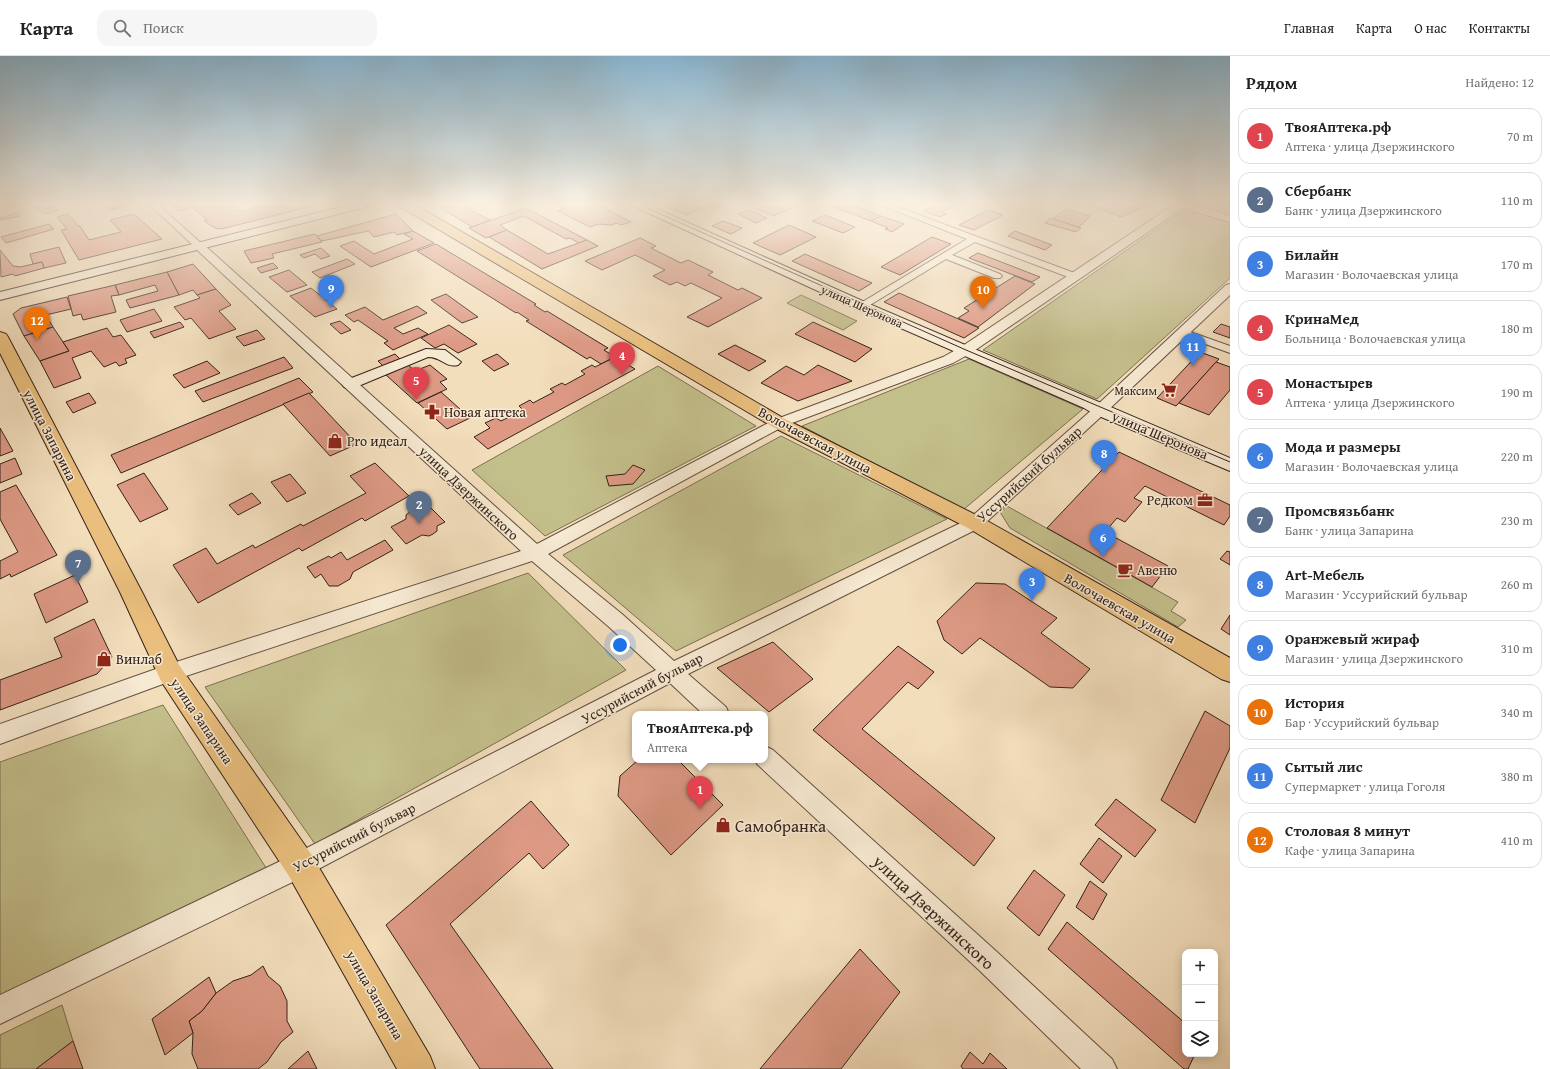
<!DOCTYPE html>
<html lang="ru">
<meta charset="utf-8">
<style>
:root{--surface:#fff;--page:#f6f6f6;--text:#222;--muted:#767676;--line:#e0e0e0;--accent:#8f2418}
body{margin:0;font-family:"Gentium Book Plus",serif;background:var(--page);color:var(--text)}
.controls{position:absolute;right:12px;bottom:12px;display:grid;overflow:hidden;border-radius:8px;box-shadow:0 2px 10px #0003}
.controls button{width:36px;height:36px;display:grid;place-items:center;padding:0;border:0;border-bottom:1px solid var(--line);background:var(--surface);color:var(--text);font:20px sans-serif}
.you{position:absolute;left:620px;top:589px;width:14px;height:14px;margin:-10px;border:3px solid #fff;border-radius:50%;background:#1a73e8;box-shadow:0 0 0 6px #1a73e833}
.badge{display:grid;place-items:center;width:26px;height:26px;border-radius:50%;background:var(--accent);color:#fff;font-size:13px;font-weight:700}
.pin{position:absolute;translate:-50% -33px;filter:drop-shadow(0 1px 2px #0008)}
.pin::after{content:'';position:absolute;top:21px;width:14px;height:12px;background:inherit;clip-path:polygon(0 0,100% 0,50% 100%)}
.popup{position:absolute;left:632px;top:655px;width:136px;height:52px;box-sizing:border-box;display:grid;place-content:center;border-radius:8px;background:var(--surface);filter:drop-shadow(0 1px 3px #0005);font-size:13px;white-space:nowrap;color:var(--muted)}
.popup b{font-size:15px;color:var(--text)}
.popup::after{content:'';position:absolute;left:50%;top:100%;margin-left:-8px;border:8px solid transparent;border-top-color:var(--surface)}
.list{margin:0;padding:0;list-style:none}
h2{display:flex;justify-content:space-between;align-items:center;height:52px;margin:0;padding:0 16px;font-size:17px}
h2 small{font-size:13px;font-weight:400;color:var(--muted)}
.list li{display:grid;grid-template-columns:26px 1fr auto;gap:12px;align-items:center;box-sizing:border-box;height:56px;margin:0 8px 8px;padding:0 8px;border:1px solid var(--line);border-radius:12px}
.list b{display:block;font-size:15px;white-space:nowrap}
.list p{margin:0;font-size:13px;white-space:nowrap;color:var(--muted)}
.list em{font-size:13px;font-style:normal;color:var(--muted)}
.icon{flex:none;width:22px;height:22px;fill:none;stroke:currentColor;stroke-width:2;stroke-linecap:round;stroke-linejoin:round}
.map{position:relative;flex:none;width:1230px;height:1013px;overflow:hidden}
header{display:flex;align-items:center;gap:24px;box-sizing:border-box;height:56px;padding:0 20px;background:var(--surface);border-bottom:1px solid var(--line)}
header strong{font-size:19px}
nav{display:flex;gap:22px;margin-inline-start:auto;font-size:14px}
.search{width:280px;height:36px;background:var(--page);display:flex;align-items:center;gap:10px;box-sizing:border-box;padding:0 14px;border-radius:12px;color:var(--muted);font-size:15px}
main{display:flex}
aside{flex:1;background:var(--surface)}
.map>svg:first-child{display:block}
.green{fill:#c3bf8b;stroke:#7c7053}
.building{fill:#dd9984;stroke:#34221b}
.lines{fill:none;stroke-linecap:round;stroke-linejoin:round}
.minor-casing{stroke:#645143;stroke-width:2}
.tertiary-casing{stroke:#645143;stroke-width:2}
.secondary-casing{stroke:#34221b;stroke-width:2}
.primary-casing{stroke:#34221b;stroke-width:2}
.minor{fill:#f7ead3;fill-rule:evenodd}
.tertiary{fill:#f7ead3;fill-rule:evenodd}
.secondary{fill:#f7ead3;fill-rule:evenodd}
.primary{fill:#eabf7e;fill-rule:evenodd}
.tram{stroke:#34221b;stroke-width:1}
.labels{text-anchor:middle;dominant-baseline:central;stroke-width:3;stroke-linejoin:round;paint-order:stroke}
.far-street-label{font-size:12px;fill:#34221b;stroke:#f7ead3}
.far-poi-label{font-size:12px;fill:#34221b;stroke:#f7ead3;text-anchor:end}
.poi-label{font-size:14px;fill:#34221b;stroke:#f7ead3;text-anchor:start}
.street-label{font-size:14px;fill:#34221b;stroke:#f7ead3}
.near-poi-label{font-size:17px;fill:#34221b;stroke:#f7ead3;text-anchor:start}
.near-street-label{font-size:17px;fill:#34221b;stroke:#f7ead3}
</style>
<header>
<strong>Карта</strong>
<div class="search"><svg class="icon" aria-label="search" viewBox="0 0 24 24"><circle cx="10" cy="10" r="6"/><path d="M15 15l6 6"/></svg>Поиск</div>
<nav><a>Главная</a><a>Карта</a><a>О нас</a><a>Контакты</a></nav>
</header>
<main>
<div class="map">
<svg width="1230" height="1013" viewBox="0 0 1230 1013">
<rect width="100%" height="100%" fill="#f3debc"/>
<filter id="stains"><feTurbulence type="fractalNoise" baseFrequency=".005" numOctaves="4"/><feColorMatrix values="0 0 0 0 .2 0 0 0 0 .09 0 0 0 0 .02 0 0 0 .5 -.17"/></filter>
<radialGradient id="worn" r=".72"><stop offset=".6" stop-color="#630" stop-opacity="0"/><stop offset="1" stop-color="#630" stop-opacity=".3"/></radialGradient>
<g class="green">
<polygon points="1191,147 1230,147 1230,160"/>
<polygon points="1187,152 1230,166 1230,222 1097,343 983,294"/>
<polygon points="801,239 857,265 843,274 787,247"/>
<polygon points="969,303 1083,353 963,454 802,370"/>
<polygon points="658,310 756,370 545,480 472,414"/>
<polygon points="781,380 947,463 676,595 563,499"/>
<polygon points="1007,450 1178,546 1171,555 1186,564 1178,571 1010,472 1000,456"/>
<polygon points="528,517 626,614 315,788 205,631"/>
<polygon points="163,649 268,815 0,940 0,706"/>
<polygon points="62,949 73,985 36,1013 0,1013 0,979"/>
</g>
<g class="building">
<polygon points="30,147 49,147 58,154 44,158"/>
<polygon points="108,147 130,147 131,148 110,154 106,151 112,149"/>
<polygon points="170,147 228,147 239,155 249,155 253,150 272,149 274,147 305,147 308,151 222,173 215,172 204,165 207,164 192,151 179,155"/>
<polygon points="443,147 480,147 465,151 490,164 472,171 441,152"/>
<polygon points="572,147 594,147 631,166 621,169 617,167 611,169 599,168 590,171 558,155 568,151"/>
<polygon points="659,147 690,147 702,152 687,159"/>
<polygon points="701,147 725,147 714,152"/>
<polygon points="772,147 793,147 799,149 773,160 757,153"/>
<polygon points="847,147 868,155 881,160 871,165 834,151 838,149 841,150"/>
<polygon points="940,147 960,147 942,156 947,158 940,161 924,155"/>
<polygon points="1122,147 1148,147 1151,148 1121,161 1098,152 1109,148 1114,150"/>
<polygon points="526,152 587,184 579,187 570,182 566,183 524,160 500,169 507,174 486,182 469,172"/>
<polygon points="1065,153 1090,160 1079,171 1053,163"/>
<polygon points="749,154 767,162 756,167 738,158"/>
<polygon points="988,154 1003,159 974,174 959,169"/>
<polygon points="17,157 20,160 0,164 0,162"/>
<polygon points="68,158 78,170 80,170 89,184 121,176 110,164 134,158 162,183 79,204 61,174 67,173 57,161"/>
<polygon points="396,158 413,175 397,179 394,176 374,181 368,175 322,185 317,180"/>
<polygon points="825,159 855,171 843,177 812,165"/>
<polygon points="881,160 904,168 892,176 885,173 888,172 871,165"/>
<polygon points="1050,162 1081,172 1076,176 1045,167"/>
<polygon points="723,165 742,172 731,178 712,170"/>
<polygon points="49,168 54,173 6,187 1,181"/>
<polygon points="789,169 816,181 780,199 753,187"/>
<polygon points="507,174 548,198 587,184 598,190 542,213 489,181"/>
<polygon points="413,175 434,187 371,211 340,190 354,185 374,198 413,183 404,178"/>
<polygon points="1015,175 1052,189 1045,194 1008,180"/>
<polygon points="315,178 322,186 272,198 274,202 251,207 244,195"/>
<polygon points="932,181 951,188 900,219 881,211"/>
<polygon points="640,182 656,190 651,192 681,207 688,204 713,216 708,219 738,234 742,232 762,242 708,271 687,261 722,242 691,227 685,230 677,226 670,229 653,220 665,214 635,199 602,214 585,205"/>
<polygon points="436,188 536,248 534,249 545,256 547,255 608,292 604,294 615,301 601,308 590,301 587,303 526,265 529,264 517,256 516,257 417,195"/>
<polygon points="59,191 66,207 44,212 42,206 33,208 30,198"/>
<polygon points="321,192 330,200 321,203 315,198 304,202 300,199"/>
<polygon points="0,194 13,210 20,211 42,206 44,212 15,220 13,218 1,221"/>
<polygon points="978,197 1040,221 1032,226 969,202"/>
<polygon points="805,198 872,227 859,235 792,205"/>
<polygon points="347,203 355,208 320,222 312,216"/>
<polygon points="273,207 278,212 261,217 257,212"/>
<polygon points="193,208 216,233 197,239 193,234 179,239 167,216"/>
<polygon points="289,214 307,229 287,236 269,221"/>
<polygon points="167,216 179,239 130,252 126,244 158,235 155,229 119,239 115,229"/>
<polygon points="1015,220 1035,228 978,271 958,262 969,255 964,252"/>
<polygon points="115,229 119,239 111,240 116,256 83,264 81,258 73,260 68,240"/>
<polygon points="311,232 337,253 315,261 290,240"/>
<polygon points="216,233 231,249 219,255 236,273 209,283 191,262 185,264 174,251 200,242 197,239"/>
<polygon points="899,237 979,272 964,282 884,246"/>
<polygon points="446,238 478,261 462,267 431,244"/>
<polygon points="67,241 71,253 46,259 53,271 24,280 13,258 21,252"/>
<polygon points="417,250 427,257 394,272 403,278 418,272 428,278 393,294 384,287 388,285 358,264 354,266 345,259 365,251 383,264"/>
<polygon points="154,253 162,265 127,276 120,264"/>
<polygon points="340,265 351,274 341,278 330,268"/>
<polygon points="180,266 184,271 154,282 150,276"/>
<polygon points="813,266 872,293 855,306 795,278"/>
<polygon points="1221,268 1230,271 1230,282 1213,276"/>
<polygon points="449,269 477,288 458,297 444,288 435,292 421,282"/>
<polygon points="53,271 69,295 40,305 24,280"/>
<polygon points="107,272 113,281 121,279 136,299 125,303 127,307 119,310 116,306 104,311 91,295 72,302 81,322 54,332 40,305 69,295 63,286"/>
<polygon points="257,274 265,283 244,290 236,281"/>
<polygon points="735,289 766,305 749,315 718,298"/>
<polygon points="1200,296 1219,303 1176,350 1157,342"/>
<polygon points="395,298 401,304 384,311 378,305"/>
<polygon points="497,298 509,308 494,315 482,305"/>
<polygon points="284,301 293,312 203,346 195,335"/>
<polygon points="615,301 635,313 488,393 474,381 490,372 485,367 496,362 501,365 523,354 519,350 530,344 533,347 554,336 550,333 562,327 565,329 585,318 581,315 592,309 595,311"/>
<polygon points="207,305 220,317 184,332 173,319"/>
<polygon points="1216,306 1230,311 1230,334 1209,359 1179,347"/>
<polygon points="408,309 415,315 430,309 447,323 440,326 447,333 417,347 386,319"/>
<polygon points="818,309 852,325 798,345 761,327 786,310 804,319"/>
<polygon points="299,322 313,336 121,417 111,399"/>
<polygon points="441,336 470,362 447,373 418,347"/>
<polygon points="89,337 96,347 73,357 66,346"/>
<polygon points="309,337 357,388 330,400 283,348"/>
<polygon points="0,372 13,395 0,400"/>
<polygon points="1119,396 1230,449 1230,460 1224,469 1145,430 1134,442 1142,446 1125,466 1117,462 1105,476 1168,510 1152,531 1047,472"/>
<polygon points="15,402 22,418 0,427 0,408"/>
<polygon points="375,407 409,440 365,465 362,462 302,495 299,492 198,547 173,509 206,492 217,508 253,489 255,492 301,468 303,470 366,437 350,420"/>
<polygon points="633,409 645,414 633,428 609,430 606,420 625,418"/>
<polygon points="144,417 168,453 140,466 117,429"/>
<polygon points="290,418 306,437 287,446 271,426"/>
<polygon points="16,429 57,499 11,521 10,518 0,523 0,505 18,496 0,463 0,436"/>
<polygon points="252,437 261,447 238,459 229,449"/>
<polygon points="429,450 445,466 437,470 437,475 433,478 429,480 422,479 406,488 391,471 406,463 406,459 412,454 422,454"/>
<polygon points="385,484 393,494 353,516 350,523 338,530 329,530 321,518 315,522 307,511 329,500 331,502 341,496 347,504"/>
<polygon points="1227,495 1230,496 1230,509 1220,503"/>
<polygon points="75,519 88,546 46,567 34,538"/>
<polygon points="976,527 1005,528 1057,562 1041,577 1090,613 1073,632 1050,631 980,582 962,598 944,584 937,565"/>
<polygon points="1230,559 1230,579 1221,573"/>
<polygon points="94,563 112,601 97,618 0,654 0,624 62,601 54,582"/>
<polygon points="773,586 813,623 769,656 717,612"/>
<polygon points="898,590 934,616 918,633 908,626 862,673 995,782 974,810 813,674"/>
<polygon points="1205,655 1230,670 1230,692 1195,767 1161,744"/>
<polygon points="638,704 678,704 723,749 671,799 618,740 620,720"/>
<polygon points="1116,743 1156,774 1135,801 1095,769"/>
<polygon points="531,745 569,789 543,813 529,797 450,868 553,1013 480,1013 386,869"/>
<polygon points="1099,782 1122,800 1103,827 1080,808"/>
<polygon points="1034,814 1065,839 1039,880 1007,852"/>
<polygon points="1090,825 1107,838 1093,864 1076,851"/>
<polygon points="1067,866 1185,967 1185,998 1195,998 1188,1013 1184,1013 1048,893"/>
<polygon points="860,893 900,936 841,1013 760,1013"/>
<polygon points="263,910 268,920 280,930 287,945 287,965 293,976 281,986 267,1006 258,1013 198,1013 192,998 193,977 189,965 202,955 216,937 233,925 251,919"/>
<polygon points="209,921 216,937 202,955 189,965 193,977 165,999 152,963"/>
<polygon points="73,985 83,1013 36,1013"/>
<polygon points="308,995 317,1013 288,1013"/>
<polygon points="970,996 983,1008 990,997 1007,1013 963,1013 961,1010"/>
</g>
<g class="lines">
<g class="minor-casing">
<g id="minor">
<polygon points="148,147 156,147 202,188 203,190 202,192 196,192"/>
<polygon points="876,147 887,147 1077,218 1079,220 1074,223 1071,222 975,186 952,199 1000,218 1002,220 1000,222 994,222 946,203 865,252 859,252 857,250 859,248 967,183"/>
<polygon points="1182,273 1230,290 1230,297 1178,278 1177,276"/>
</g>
</g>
<g class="tertiary-casing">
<g id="tertiary">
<polygon points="1174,147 1189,147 1230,160 1230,166 1183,152 971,297 953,307 784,370 548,498 622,558 674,605 969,463 1095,351 1226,229 1230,228 1230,239 1105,357 981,471 688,618 726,651 729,658 703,658 670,627 309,818 0,968 0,939 291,800 656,614 608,570 532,505 171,625 0,688 0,668 170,608 521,495 195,192 193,190 195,188 203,188 537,488 774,364 943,301 961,291 1175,148"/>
<polygon points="765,690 773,694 997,896 1112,1003 1117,1013 1081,1013 979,914 757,708 755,704 765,704"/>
</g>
</g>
<g class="secondary-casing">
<g id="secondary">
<polygon points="357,147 376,147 374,149 0,244 0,236"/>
<polygon points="629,147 644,147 867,247 1230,402 1230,415 1094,358 1084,352 857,253 631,149"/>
<path d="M 426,293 L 445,294 L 461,306 L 458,309 C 445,312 442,301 428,301 L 356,331 L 350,333 L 344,331 L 342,328 L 344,325 Z"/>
</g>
</g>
<g class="primary-casing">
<g id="primary">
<polygon points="397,147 412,147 785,363 982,462 1230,602 1230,626 1221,623 968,472 773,371 399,150"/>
<polygon points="0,276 6,278 8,281 142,536 179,609 311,798 430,1000 435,1013 397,1013 289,820 161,625 120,536 0,297"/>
</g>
</g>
<use href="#minor" class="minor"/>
<use href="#tertiary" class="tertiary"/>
<use href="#secondary" class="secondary"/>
<use href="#primary" class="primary"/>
<polyline class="tram" points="636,147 966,294 1230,406"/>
</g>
<linearGradient id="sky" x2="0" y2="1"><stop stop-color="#89b7d3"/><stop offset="0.51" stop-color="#faf0e1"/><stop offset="1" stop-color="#faf0e1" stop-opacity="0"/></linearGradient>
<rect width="1230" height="289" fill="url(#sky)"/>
<defs>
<g id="supermarket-bare" transform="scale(1.2)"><path d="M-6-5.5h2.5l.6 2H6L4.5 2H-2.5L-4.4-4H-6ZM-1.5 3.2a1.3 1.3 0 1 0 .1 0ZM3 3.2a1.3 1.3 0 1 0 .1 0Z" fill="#8f2418" stroke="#f7ead3" stroke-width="2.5" paint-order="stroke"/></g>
<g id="pharmacy-bare" transform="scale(1.2)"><path d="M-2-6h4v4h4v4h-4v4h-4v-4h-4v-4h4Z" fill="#8f2418" stroke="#f7ead3" stroke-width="2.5" paint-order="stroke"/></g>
<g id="shop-bare" transform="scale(1.2)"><path d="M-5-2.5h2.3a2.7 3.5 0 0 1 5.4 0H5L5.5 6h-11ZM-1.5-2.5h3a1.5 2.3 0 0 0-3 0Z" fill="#8f2418" stroke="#f7ead3" stroke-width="2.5" paint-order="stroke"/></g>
<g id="office-bare" transform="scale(1.2)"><path d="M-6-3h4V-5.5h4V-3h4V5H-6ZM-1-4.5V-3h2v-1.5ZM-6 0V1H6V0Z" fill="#8f2418" stroke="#f7ead3" stroke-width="2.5" paint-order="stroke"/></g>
<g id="cafe-bare" transform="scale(1.2)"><path d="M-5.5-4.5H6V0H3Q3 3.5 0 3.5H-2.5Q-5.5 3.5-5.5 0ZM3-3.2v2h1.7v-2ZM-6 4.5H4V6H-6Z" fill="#8f2418" stroke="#f7ead3" stroke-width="2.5" paint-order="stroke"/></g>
</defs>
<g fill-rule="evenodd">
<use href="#supermarket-bare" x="1169" y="334"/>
<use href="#pharmacy-bare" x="432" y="356"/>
<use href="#shop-bare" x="335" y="385"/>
<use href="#office-bare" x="1205" y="444"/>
<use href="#cafe-bare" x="1125" y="514"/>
<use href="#shop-bare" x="104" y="603"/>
<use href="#shop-bare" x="723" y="769"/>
</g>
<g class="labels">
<g class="far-street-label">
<text transform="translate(862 250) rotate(24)">улица Шеронова</text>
</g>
<g class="far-poi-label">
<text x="1157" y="334">Максим</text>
</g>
<g class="poi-label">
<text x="444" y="356">Новая аптека</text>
<text x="347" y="385">Pro идеал</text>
<text x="1193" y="444" text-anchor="end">Редком</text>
<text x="1137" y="514">Авеню</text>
<text x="116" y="603">Винлаб</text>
</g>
<g class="street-label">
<text transform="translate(50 379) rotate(63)">улица Запарина</text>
<text transform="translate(1160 379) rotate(23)">улица Шеронова</text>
<text transform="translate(815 384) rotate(28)">Волочаевская улица</text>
<text transform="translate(1029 418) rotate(-42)">Уссурийский бульвар</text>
<text transform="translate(469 437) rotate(43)">улица Дзержинского</text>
<text transform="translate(1120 552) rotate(30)">Волочаевская улица</text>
<text transform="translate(642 632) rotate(-28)">Уссурийский бульвар</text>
<text transform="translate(202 665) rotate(56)">улица Запарина</text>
<text transform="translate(354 781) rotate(-27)">Уссурийский бульвар</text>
<text transform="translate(375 939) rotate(60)">улица Запарина</text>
</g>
<g class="near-poi-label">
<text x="735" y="769">Самобранка</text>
</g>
<g class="near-street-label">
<text transform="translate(934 856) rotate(43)">улица Дзержинского</text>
</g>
</g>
<rect width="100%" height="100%" filter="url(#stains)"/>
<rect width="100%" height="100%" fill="url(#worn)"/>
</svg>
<div class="controls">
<button>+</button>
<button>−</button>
<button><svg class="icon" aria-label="layers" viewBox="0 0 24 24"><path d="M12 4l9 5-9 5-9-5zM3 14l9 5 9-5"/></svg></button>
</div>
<div class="you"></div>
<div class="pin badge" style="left:700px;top:753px;background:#e0444e">1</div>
<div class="popup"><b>ТвояАптека.рф</b>Аптека</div>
<div class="pin badge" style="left:419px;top:468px;background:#5c6f8a">2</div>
<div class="pin badge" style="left:1032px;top:545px;background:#3f7fe0">3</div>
<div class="pin badge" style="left:622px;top:319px;background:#e0444e">4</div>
<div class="pin badge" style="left:416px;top:344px;background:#e0444e">5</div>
<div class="pin badge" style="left:1103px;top:501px;background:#3f7fe0">6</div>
<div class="pin badge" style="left:78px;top:527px;background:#5c6f8a">7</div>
<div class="pin badge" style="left:1104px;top:417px;background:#3f7fe0">8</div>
<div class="pin badge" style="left:331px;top:252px;background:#3f7fe0">9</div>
<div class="pin badge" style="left:983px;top:253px;background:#e8710a">10</div>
<div class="pin badge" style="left:1193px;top:310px;background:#3f7fe0">11</div>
<div class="pin badge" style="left:37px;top:284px;background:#e8710a">12</div>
</div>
<aside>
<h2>Рядом<small>Найдено: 12</small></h2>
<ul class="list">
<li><span class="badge" style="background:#e0444e">1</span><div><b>ТвояАптека.рф</b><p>Аптека · улица Дзержинского</p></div><em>70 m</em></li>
<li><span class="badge" style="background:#5c6f8a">2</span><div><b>Сбербанк</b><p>Банк · улица Дзержинского</p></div><em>110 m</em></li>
<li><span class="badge" style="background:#3f7fe0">3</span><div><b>Билайн</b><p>Магазин · Волочаевская улица</p></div><em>170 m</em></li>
<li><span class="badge" style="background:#e0444e">4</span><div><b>КринаМед</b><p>Больница · Волочаевская улица</p></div><em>180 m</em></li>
<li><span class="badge" style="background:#e0444e">5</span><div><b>Монастырев</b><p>Аптека · улица Дзержинского</p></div><em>190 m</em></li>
<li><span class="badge" style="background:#3f7fe0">6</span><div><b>Мода и размеры</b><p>Магазин · Волочаевская улица</p></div><em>220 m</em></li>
<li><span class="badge" style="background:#5c6f8a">7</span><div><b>Промсвязьбанк</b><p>Банк · улица Запарина</p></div><em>230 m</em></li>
<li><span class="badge" style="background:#3f7fe0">8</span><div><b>Art-Мебель</b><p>Магазин · Уссурийский бульвар</p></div><em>260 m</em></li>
<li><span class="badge" style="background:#3f7fe0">9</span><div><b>Оранжевый жираф</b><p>Магазин · улица Дзержинского</p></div><em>310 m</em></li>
<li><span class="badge" style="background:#e8710a">10</span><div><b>История</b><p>Бар · Уссурийский бульвар</p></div><em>340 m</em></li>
<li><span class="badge" style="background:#3f7fe0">11</span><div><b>Сытый лис</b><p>Супермаркет · улица Гоголя</p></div><em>380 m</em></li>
<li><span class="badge" style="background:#e8710a">12</span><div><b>Столовая 8 минут</b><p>Кафе · улица Запарина</p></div><em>410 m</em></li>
</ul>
</aside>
</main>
